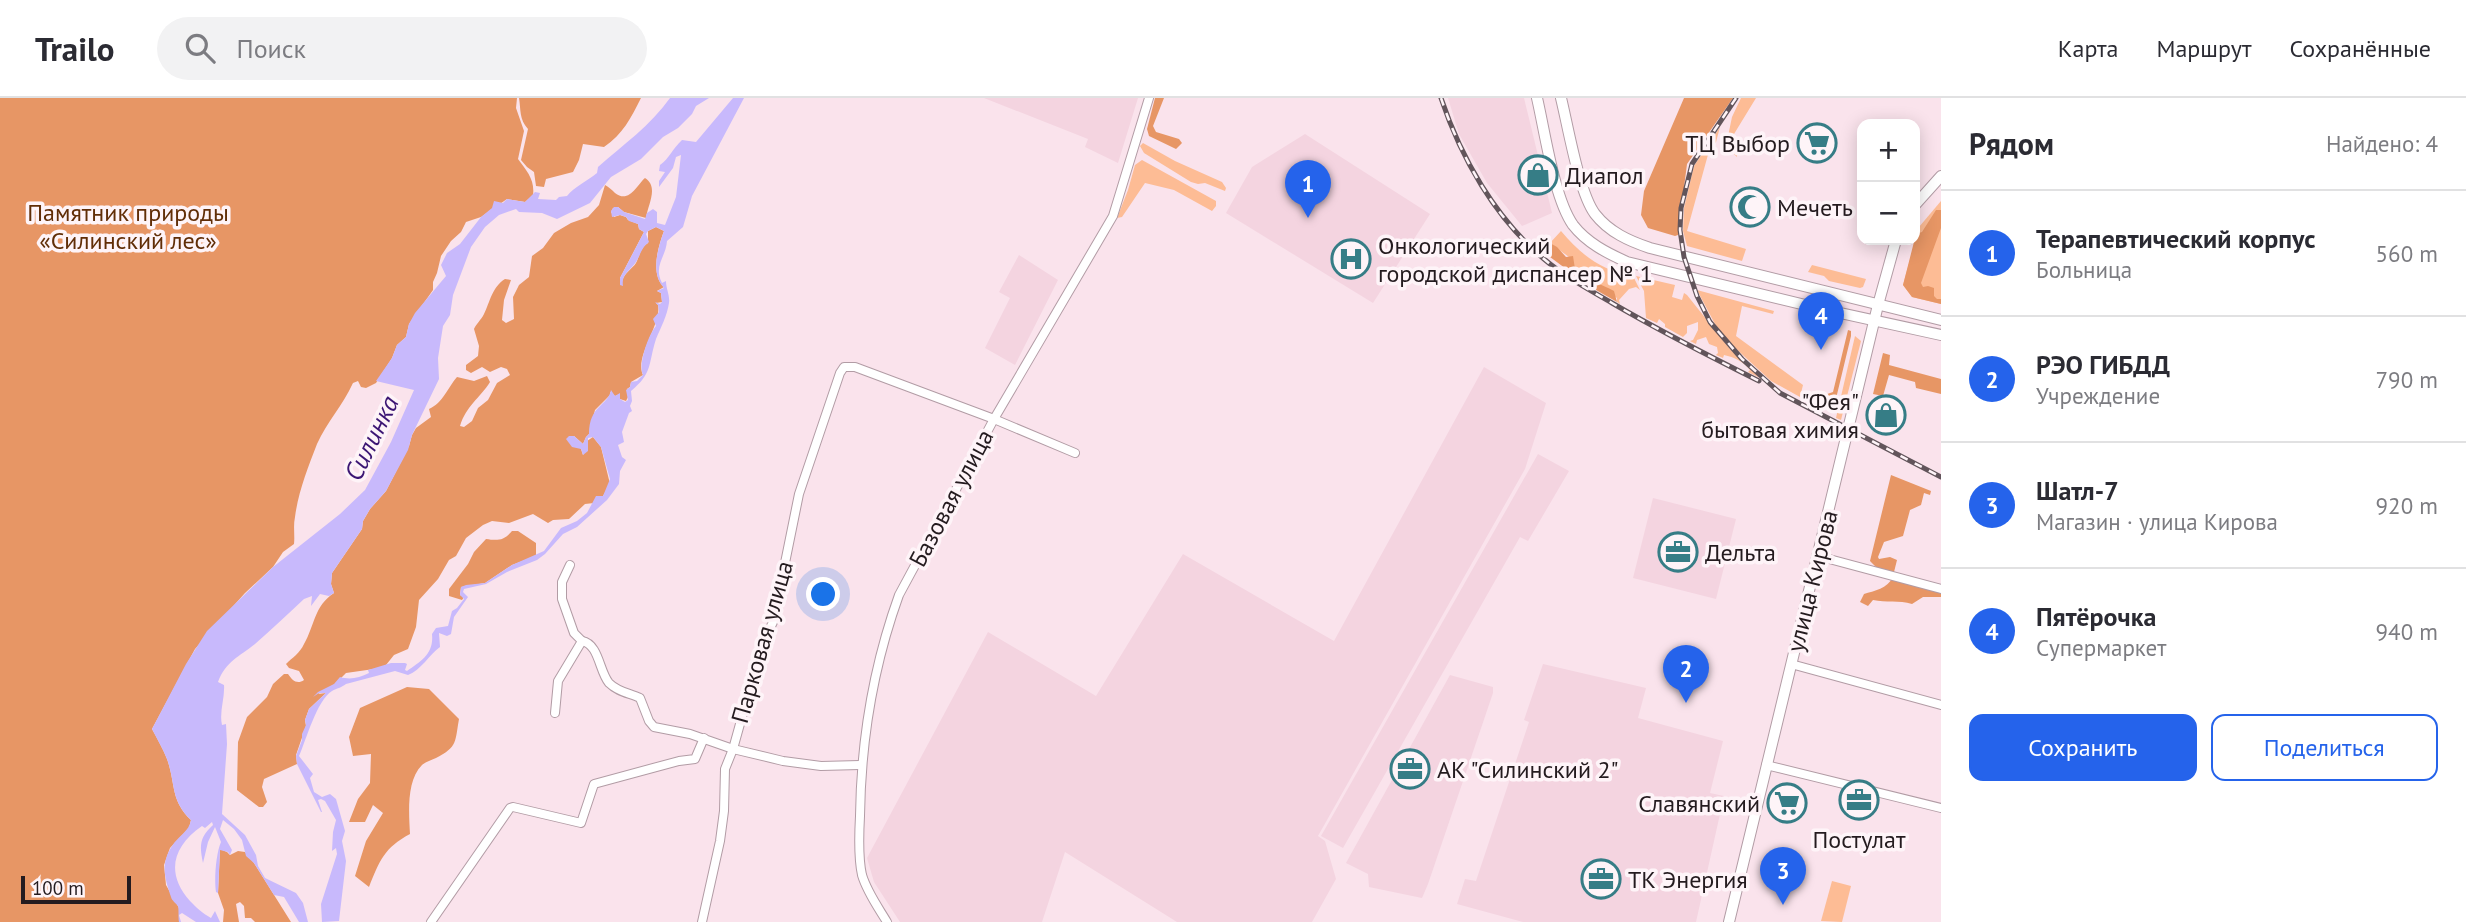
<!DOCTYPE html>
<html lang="ru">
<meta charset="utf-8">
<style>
:root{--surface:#fff;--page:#f2f2f3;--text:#2b2b33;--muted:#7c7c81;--line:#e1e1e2;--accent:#2563eb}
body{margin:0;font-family:"PT Sans",sans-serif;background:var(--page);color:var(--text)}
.controls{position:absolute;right:21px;top:21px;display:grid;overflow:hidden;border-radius:14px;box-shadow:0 4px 18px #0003}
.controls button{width:63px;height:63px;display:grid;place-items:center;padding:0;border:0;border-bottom:2px solid var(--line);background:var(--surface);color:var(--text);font:35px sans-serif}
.scale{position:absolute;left:21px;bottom:18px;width:110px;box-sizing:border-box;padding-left:7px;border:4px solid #241b1f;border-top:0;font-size:19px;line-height:24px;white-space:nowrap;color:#241b1f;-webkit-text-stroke:5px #fef4f8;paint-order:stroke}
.you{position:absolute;left:824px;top:497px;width:24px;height:24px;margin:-18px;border:5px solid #fff;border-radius:50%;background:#1a73e8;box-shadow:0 0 0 10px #1a73e833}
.badge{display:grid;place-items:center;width:46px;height:46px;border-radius:50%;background:var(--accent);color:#fff;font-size:23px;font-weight:700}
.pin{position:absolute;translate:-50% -58px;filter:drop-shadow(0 2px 4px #0008)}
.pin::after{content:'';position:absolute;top:37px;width:24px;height:21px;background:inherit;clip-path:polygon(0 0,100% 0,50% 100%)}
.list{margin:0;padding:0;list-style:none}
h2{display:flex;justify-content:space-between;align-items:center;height:91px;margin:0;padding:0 28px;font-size:30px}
h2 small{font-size:23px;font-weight:400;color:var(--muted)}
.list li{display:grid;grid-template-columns:46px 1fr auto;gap:21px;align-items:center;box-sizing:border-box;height:126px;padding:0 28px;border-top:2px solid var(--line)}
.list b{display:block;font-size:26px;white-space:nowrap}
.list p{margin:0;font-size:23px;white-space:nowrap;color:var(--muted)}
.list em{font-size:23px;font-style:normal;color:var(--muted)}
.actions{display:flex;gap:14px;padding:21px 28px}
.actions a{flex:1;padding:16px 0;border:2px solid var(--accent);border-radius:14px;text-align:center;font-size:24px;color:var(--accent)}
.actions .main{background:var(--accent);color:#fff}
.icon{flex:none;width:38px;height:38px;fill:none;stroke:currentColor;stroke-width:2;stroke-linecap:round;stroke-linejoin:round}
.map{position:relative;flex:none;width:1941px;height:824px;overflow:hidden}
header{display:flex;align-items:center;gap:42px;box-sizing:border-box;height:98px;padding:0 35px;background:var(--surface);border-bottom:2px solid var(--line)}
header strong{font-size:33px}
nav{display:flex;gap:38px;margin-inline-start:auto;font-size:24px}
.search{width:490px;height:63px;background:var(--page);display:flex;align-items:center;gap:18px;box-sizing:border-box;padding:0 24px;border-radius:38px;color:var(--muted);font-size:26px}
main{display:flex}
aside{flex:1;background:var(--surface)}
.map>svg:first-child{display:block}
.built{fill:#f4d4e0}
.green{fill:#fdbc95}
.forest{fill:#e79665}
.water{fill:#c8b9fc}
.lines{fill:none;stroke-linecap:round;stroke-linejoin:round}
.minor-casing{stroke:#b29ca5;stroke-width:10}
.major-casing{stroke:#b29ca5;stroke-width:12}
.minor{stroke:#fff;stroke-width:8}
.major{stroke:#fff;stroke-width:10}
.rail-casing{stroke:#62555b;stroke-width:5}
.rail{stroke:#fef4f8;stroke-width:2.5;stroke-dasharray:8;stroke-linecap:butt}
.labels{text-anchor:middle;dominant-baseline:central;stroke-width:7;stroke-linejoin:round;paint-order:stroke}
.poi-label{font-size:24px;fill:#241b1f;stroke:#fef4f8;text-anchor:start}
.park-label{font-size:24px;fill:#612e07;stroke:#fef4f8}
.street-label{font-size:24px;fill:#241b1f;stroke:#fef4f8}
.water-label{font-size:26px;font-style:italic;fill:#3c1674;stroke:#fef4f8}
</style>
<header>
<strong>Trailo</strong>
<div class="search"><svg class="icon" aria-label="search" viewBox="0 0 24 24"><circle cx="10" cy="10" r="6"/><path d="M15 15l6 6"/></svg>Поиск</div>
<nav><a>Карта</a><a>Маршрут</a><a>Сохранённые</a></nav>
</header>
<main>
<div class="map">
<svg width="1941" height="824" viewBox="0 0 1941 824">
<rect width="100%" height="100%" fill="#fae3ec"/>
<g class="built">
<polygon points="984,0 1138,0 1118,65 1085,49 1088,41"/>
<polygon points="1448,0 1524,0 1552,115 1522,128 1487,85 1459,36"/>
<polygon points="1305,36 1430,116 1373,205 1226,115 1252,69"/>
<polygon points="1019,157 1058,182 1015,267 985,250 1010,200 999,194"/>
<polygon points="1484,269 1546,305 1525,371 1318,738 1325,743 1336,781 1312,824 1177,824 1065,754 1042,824 900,824 874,784 867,760 988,534 1096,598 1183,456 1334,543"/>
<polygon points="1538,356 1569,373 1528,443 1520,439 1343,750 1321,738"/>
<polygon points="1653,400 1736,421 1716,501 1633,480"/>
<polygon points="1543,566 1646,590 1638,620 1723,643 1710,695 1724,698 1696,824 1523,824 1457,806 1465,781 1476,783 1529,624 1524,622"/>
<polygon points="1450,577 1493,589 1493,595 1428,786 1422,800 1369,789 1368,776 1346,765"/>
</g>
<g class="green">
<polygon points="1741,0 1756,0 1734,36 1737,59 1726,48 1732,19"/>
<polygon points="1720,29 1716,44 1709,53 1687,133 1746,151 1742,163 1687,148 1683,133 1684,110 1694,68"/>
<polygon points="1143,45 1175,63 1222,84 1226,90 1225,93 1205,85 1198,86 1191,84 1144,55 1140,48"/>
<polygon points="1142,62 1216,103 1216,108 1212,113 1174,92 1145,85 1122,119 1117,120 1128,92 1135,67"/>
<polygon points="1941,103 1941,206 1912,199 1903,187 1919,129"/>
<path d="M 1561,133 C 1581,157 1602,173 1633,178 L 1640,192 L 1636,189 L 1629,191 L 1619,202 L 1620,206 L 1617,204 L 1617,200 L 1575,172 L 1569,159 L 1550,145 Z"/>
<polygon points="1812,167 1866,181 1863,189 1860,190 1829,183 1824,178 1808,174"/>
<path d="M 1636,178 L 1675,187 L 1672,199 L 1682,202 L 1684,195 L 1687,197 L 1730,251 L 1764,282 L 1748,274 L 1750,272 C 1744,264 1734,259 1724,257 L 1723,260 L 1716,257 L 1718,255 L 1717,249 L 1709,246 L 1706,239 L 1697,242 L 1696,246 L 1690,243 L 1693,242 L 1698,232 L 1698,224 L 1687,228 L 1687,235 L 1683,239 L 1665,229 L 1665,226 L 1659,221 L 1657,225 L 1646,220 L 1644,193 Z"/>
<polygon points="1697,192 1774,213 1773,216 1742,208 1736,238 1803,287 1800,299 1771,283 1733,248 1716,228"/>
<polygon points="1855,238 1861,243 1841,322 1836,320"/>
<polygon points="1832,783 1851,788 1842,824 1821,823"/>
</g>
<g class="forest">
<path d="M 0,0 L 517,0 L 516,10 L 524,33 L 518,61 C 527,73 535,82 533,97 L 525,104 L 507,101 L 481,119 L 466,124 L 461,134 L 451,143 L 441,158 L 437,175 L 433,184 L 433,192 L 409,226 L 406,239 L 397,247 L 392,260 L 376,285 L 366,290 L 361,289 L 358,283 L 353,285 C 343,307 327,324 317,346 C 308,369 298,395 295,419 C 293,428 295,437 294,446 L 283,454 L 273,469 L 245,495 L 195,551 L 152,631 C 157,640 163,651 167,661 C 176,686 170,702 191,722 L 189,730 L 170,750 L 164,767 L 166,787 L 179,810 L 179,824 L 0,824 Z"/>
<path d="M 519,0 L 641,0 C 631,20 623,36 604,49 L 583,46 L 579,62 L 573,74 L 546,81 L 544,89 L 536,88 L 534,74 L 527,69 L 521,62 L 528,31 C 519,21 521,12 519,0 Z"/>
<polygon points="1155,0 1164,0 1153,28 1156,34 1179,41 1182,45 1176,51 1149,38 1147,31"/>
<polygon points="1684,0 1733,0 1687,66 1678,137 1675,138 1648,130 1641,117 1644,93"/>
<path d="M 645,80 C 659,89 648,106 646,120 L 624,114 L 618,109 L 613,110 L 611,114 L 614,119 L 620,117 L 626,119 L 628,122 L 638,126 L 639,131 L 644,134 L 620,180 L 622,183 C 625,174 632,171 636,165 C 640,157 640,150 648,145 L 648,133 L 656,129 L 664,133 C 658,149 650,176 664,189 L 657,193 L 661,195 L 662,204 L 656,205 L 658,207 C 662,226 634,259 643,277 L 631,284 L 630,289 L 627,291 L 628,299 L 626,303 L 620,301 L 620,296 L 615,298 L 610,294 L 610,297 L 595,312 L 589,336 L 586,339 L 583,346 L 574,338 L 569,338 L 581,351 L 583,357 L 588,348 L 587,343 L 593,339 L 601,349 L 610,386 L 603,398 L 594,405 L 585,406 L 569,421 L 553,422 L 548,425 L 533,416 L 509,425 L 492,423 L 483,427 L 466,440 L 456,458 L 449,462 L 438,481 L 419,502 L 416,529 L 408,551 L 394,557 L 386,567 L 381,570 L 346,575 L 335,586 L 318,596 L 326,595 L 309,611 L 305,622 L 306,628 L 296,657 L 297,666 L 264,681 L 262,689 L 267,704 L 263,709 L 259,709 L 237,692 L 238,644 L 247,619 L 267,599 L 273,586 L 284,576 L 288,576 C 292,582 297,587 304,582 L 299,573 L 289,570 L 286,566 C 292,560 300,555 304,546 C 315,527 314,508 334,495 L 331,486 L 332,475 L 362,431 L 363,423 L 370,411 L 386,393 L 409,348 L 412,337 L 416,330 L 431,319 L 429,311 C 443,305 448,289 457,279 L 474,283 L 487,278 L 490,284 C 480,300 466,308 460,328 L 464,329 L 472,323 L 478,310 L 488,302 L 497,285 L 510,277 L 507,271 L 501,269 L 490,274 L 482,269 L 471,275 L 466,272 L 466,267 L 478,258 L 479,248 L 474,231 C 476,226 481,222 484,216 C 490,204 492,189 505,181 L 511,182 L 504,202 L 502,222 L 506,225 L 514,221 L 513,199 L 519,187 L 529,179 L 532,158 L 543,150 L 554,135 L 571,125 L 588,119 L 599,107 L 605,87 C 609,89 612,92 615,95 C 629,106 637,87 645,80 Z"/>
<polygon points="1936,112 1941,112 1941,130 1921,185 1923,189 1928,188 1934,190 1934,198 1937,201 1941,201 1941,206 1912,199 1903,187 1916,136 1922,134"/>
<path d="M 1550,145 L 1557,149 L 1566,159 L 1573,158 L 1575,171 L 1581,172 C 1591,184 1601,186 1614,193 L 1617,204 L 1589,188 L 1542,153 L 1543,148 Z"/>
<polygon points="1848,232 1851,233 1851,238 1834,309 1821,312 1810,302 1833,294"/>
<polygon points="1883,255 1890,257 1889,267 1941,281 1941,296 1916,290 1915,284 1889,277 1883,298 1873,296"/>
<polygon points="1891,377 1931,393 1930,397 1924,395 1921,407 1910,412 1903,438 1884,444 1878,459 1879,461 1890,459 1897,462 1894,474 1877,470 1870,463"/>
<path d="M 512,433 L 518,433 L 536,445 L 536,458 L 512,467 L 485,485 L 461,489 L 460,497 L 464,499 L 462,502 L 449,498 L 449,491 L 468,466 L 474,454 L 486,441 C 499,443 504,442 512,433 Z"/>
<path d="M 1892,480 L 1941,493 L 1941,499 L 1923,499 L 1912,506 C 1899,502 1886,505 1873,502 L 1868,508 L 1860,504 L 1864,496 C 1874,493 1888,490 1892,480 Z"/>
<path d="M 407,589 L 429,591 L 459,621 C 455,643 458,649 436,660 C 432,662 425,664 422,667 C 406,683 409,716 410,736 C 384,750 380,762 369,789 L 355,778 L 366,743 L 383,715 L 373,707 L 365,724 L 349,724 L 358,701 L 370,685 L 371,656 L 353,658 L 349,639 L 360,610 Z"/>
<polygon points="220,751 227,754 230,757 238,753 245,754 254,765 291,824 255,824 251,820 245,820 244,808 240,804 236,806 239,824 223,824 224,812 218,795"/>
</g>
<g class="water">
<path d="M 670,0 L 709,0 L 696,8 L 692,16 L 678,30 L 663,39 L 641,61 L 611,79 L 590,105 L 557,121 L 542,115 L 519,114 L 516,111 L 499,117 L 485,129 L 471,149 L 453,197 L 450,217 L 443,228 L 438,260 L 439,281 L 412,337 L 408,352 L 386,393 L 370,411 L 363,423 L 362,431 L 332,475 L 331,486 L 334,495 L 329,498 L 320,496 L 311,508 L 312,498 L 304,501 C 288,516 272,531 255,546 C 239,559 226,563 218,584 L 224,587 C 225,600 219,614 222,627 L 226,626 L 227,646 L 222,716 L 245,737 L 256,757 L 258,768 L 265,780 L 296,795 L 303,805 L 308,824 L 299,824 L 284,799 L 274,797 L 254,765 L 246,758 L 242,742 L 234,731 L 223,722 L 220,731 L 232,752 L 230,757 L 228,754 L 220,752 L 218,795 L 216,794 C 214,782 216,755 221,744 L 215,729 L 208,744 L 203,765 C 199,747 200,739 213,727 L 212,724 L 205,730 L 202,728 C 173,748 165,775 190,803 C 197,810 202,815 211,820 L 215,813 L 220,824 L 196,824 L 182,815 L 179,817 L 181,824 L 179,824 C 178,819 179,812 178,808 C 176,805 172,803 171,799 C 165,781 160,766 172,748 C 178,738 189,734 191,722 C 170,702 176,686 167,661 C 163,651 157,641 152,631 L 186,566 L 207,533 L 273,469 L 340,416 L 365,392 L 391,344 L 414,292 L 376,283 L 392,260 L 397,247 L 406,239 L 409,226 L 415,215 L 446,178 L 441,167 L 447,155 L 460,146 L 481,119 L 492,110 L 494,103 L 503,105 L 507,101 L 525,104 L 535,94 L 540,95 L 538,101 L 556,102 L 559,99 L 567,98 C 574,89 587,83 597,75 L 598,69 C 623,47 651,27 670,0 Z"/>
<path d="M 733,0 L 744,0 L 692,98 L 683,129 L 667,143 C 666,159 653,168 662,185 L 666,183 C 666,191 670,197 669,205 C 667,218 661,229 656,241 C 648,266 653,275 631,293 L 632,303 L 630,308 L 632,313 L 629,315 L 622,334 L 624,344 L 618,347 L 622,359 L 626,362 L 620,373 L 619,386 L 607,402 L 577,429 L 563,436 L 545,456 L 537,462 L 507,474 L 486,486 L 464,491 L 463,494 L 468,499 L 454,519 L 451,536 L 447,538 L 439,535 L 440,549 C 429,557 421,572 408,577 L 395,573 L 346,586 C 341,590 337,590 332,593 C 317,602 306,642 299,658 L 313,676 L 310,680 L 314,694 L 322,699 L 330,696 L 336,701 L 345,733 L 342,743 L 346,763 L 339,823 L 322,824 L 321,806 L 337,756 L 336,750 L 332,753 L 333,734 L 336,722 L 325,703 L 321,701 L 318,702 L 322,714 L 321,714 L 297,666 L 296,658 L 302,642 L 302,636 L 306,627 L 305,622 L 309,611 L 326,595 L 319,595 L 313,599 L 318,594 L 334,586 L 340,579 C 350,582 359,580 369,575 L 368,572 L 391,565 L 405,565 L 407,566 L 405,572 L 407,573 C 421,563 434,556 432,536 L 436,530 L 448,528 L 452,513 L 457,510 L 464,501 L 460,497 L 461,489 L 466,487 L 485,485 L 512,467 L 544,453 L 561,430 L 577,423 L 587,415 L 596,398 L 603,398 L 610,381 L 601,349 L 593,339 L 588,340 L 588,353 L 583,357 L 581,351 L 572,349 L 566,341 L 569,338 L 574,338 L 583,346 L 586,339 L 589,336 C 589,307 608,308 611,292 L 615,298 L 620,295 L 620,301 L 625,304 L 628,302 L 626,292 L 630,289 L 631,284 L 637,283 L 643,277 C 638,267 648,237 656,228 L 653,221 L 659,214 L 658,207 L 655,204 L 660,206 L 662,204 L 661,195 L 657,193 L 664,190 C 650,175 658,150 664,133 L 656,129 L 648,133 L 646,136 L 649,144 C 641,150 641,156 636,164 C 630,173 621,176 623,188 L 620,187 L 620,180 L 644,134 L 639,131 L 638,126 L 629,123 L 626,119 L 620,117 L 612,119 L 611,113 L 614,109 L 618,109 L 624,114 L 645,121 L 647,115 L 653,111 L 657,114 L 657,125 L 665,127 L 676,99 L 681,57 L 676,59 L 673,70 L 659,89 L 659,83 L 665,74 L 659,73 L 660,67 C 669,61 673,50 682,42 L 696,44 Z"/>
</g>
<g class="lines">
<g class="minor-casing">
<g id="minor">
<polyline points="1818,458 1941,491"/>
<path d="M 582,543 C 599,546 599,573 609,585 C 618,594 629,595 640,600 L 649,623 L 654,629 L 690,636 L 733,651 L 783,663 L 821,668 L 860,667"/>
<polyline points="1791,566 1941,607"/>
<polyline points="555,615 558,583 582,543 574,535 562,501 562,484 570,467"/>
<polyline points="1766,667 1941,710"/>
<polyline points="431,824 510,710 513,709 581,725 594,686 679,663 695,661 704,640"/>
<polyline points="702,824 720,743 724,713 725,671 733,651 762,547 773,524 799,396 840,275 844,269 855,269 994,321 1075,355"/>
<path d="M 887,824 C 878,809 867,794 862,777 C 858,759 859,736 860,718 C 861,642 873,569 899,497 L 994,321 L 1113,118 L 1149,0"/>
</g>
</g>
<g class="major-casing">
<g id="major">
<path d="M 1537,0 C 1545,34 1554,100 1573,127 C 1587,145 1607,155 1627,164 L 1822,211 L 1941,237"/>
<path d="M 1561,0 C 1568,28 1579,95 1595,116 C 1609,134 1629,143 1650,150 L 1941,222"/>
<polyline points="1915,107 1941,78"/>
<polyline points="1729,824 1878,207 1896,142"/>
</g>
</g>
<use href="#minor" class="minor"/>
<use href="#major" class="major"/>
<g class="rail-casing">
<g id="rail">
<path d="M 1441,0 C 1461,60 1495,120 1544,161 C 1565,179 1588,191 1612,205 C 1660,233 1709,258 1759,283"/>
<polyline points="1736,0 1692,66 1681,110 1680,132 1684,159 1697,198 1710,224 1742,261 1780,295 1941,379"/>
</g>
</g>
<use href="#rail" class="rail"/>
</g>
<defs>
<g id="supermarket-ring" transform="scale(2.0125)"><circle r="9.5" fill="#fef4f8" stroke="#367d86" stroke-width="1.5"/><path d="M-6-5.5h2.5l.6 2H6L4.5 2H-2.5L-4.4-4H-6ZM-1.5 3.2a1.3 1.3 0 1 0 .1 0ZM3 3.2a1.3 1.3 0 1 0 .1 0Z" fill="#367d86"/></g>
<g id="shop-ring" transform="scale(2.0125)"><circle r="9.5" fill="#fef4f8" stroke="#367d86" stroke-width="1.5"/><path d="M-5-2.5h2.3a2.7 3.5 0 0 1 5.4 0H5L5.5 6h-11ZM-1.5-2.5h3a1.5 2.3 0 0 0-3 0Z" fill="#367d86"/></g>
<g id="mosque-ring" transform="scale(2.0125)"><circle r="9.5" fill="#fef4f8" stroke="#367d86" stroke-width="1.5"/><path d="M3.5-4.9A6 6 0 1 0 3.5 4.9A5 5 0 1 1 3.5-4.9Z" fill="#367d86"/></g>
<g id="hospital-ring" transform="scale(2.0125)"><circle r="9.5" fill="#fef4f8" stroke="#367d86" stroke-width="1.5"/><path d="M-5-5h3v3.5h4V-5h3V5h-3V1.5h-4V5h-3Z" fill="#367d86"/></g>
<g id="office-ring" transform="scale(2.0125)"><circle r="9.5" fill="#fef4f8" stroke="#367d86" stroke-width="1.5"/><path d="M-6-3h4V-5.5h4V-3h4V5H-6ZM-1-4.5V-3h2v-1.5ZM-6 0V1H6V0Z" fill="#367d86"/></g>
</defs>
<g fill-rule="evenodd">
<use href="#supermarket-ring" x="1817" y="45"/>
<use href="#shop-ring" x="1538" y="77"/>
<use href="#mosque-ring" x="1750" y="109"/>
<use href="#hospital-ring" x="1351" y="161"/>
<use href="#shop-ring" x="1886" y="317"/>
<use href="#office-ring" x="1678" y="454"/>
<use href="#office-ring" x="1410" y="671"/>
<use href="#office-ring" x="1859" y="702"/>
<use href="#supermarket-ring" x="1787" y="705"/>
<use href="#office-ring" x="1601" y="781"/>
</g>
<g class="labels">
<g class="poi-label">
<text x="1790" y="45" text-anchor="end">ТЦ Выбор</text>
<text x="1565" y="77">Диапол</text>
<text x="1777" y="109">Мечеть</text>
<text x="1378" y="147">Онкологический<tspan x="1378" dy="28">городской диспансер № 1</tspan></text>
<text x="1859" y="303" text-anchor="end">"Фея"<tspan x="1859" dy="28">бытовая химия</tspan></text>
<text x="1705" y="454">Дельта</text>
<text x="1437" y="671">АК "Силинский 2"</text>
<text x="1760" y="705" text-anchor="end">Славянский</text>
<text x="1859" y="741" text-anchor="middle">Постулат</text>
<text x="1628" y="781">ТК Энергия</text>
</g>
<g class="park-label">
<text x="128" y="114">Памятник природы<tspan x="128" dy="28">«Силинский лес»</tspan></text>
</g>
<g class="street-label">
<text transform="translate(951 400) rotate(-62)">Базовая улица</text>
<text transform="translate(1812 483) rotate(-76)">улица Кирова</text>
<text transform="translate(762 544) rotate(-74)">Парковая улица</text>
</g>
<g class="water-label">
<text transform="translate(371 340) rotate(-64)">Силинка</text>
</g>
</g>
</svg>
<div class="controls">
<button>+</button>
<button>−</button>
</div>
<div class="scale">100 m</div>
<div class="you"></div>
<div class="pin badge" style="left:1308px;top:120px">1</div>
<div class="pin badge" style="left:1686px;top:605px">2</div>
<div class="pin badge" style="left:1783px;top:807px">3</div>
<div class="pin badge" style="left:1821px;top:252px">4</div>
</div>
<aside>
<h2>Рядом<small>Найдено: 4</small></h2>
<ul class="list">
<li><span class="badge">1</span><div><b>Терапевтический корпус</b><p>Больница</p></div><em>560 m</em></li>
<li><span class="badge">2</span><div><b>РЭО ГИБДД</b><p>Учреждение</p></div><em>790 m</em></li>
<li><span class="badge">3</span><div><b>Шатл-7</b><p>Магазин · улица Кирова</p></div><em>920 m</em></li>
<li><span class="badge">4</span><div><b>Пятёрочка</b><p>Супермаркет</p></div><em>940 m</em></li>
</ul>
<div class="actions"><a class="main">Сохранить</a><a>Поделиться</a></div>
</aside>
</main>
